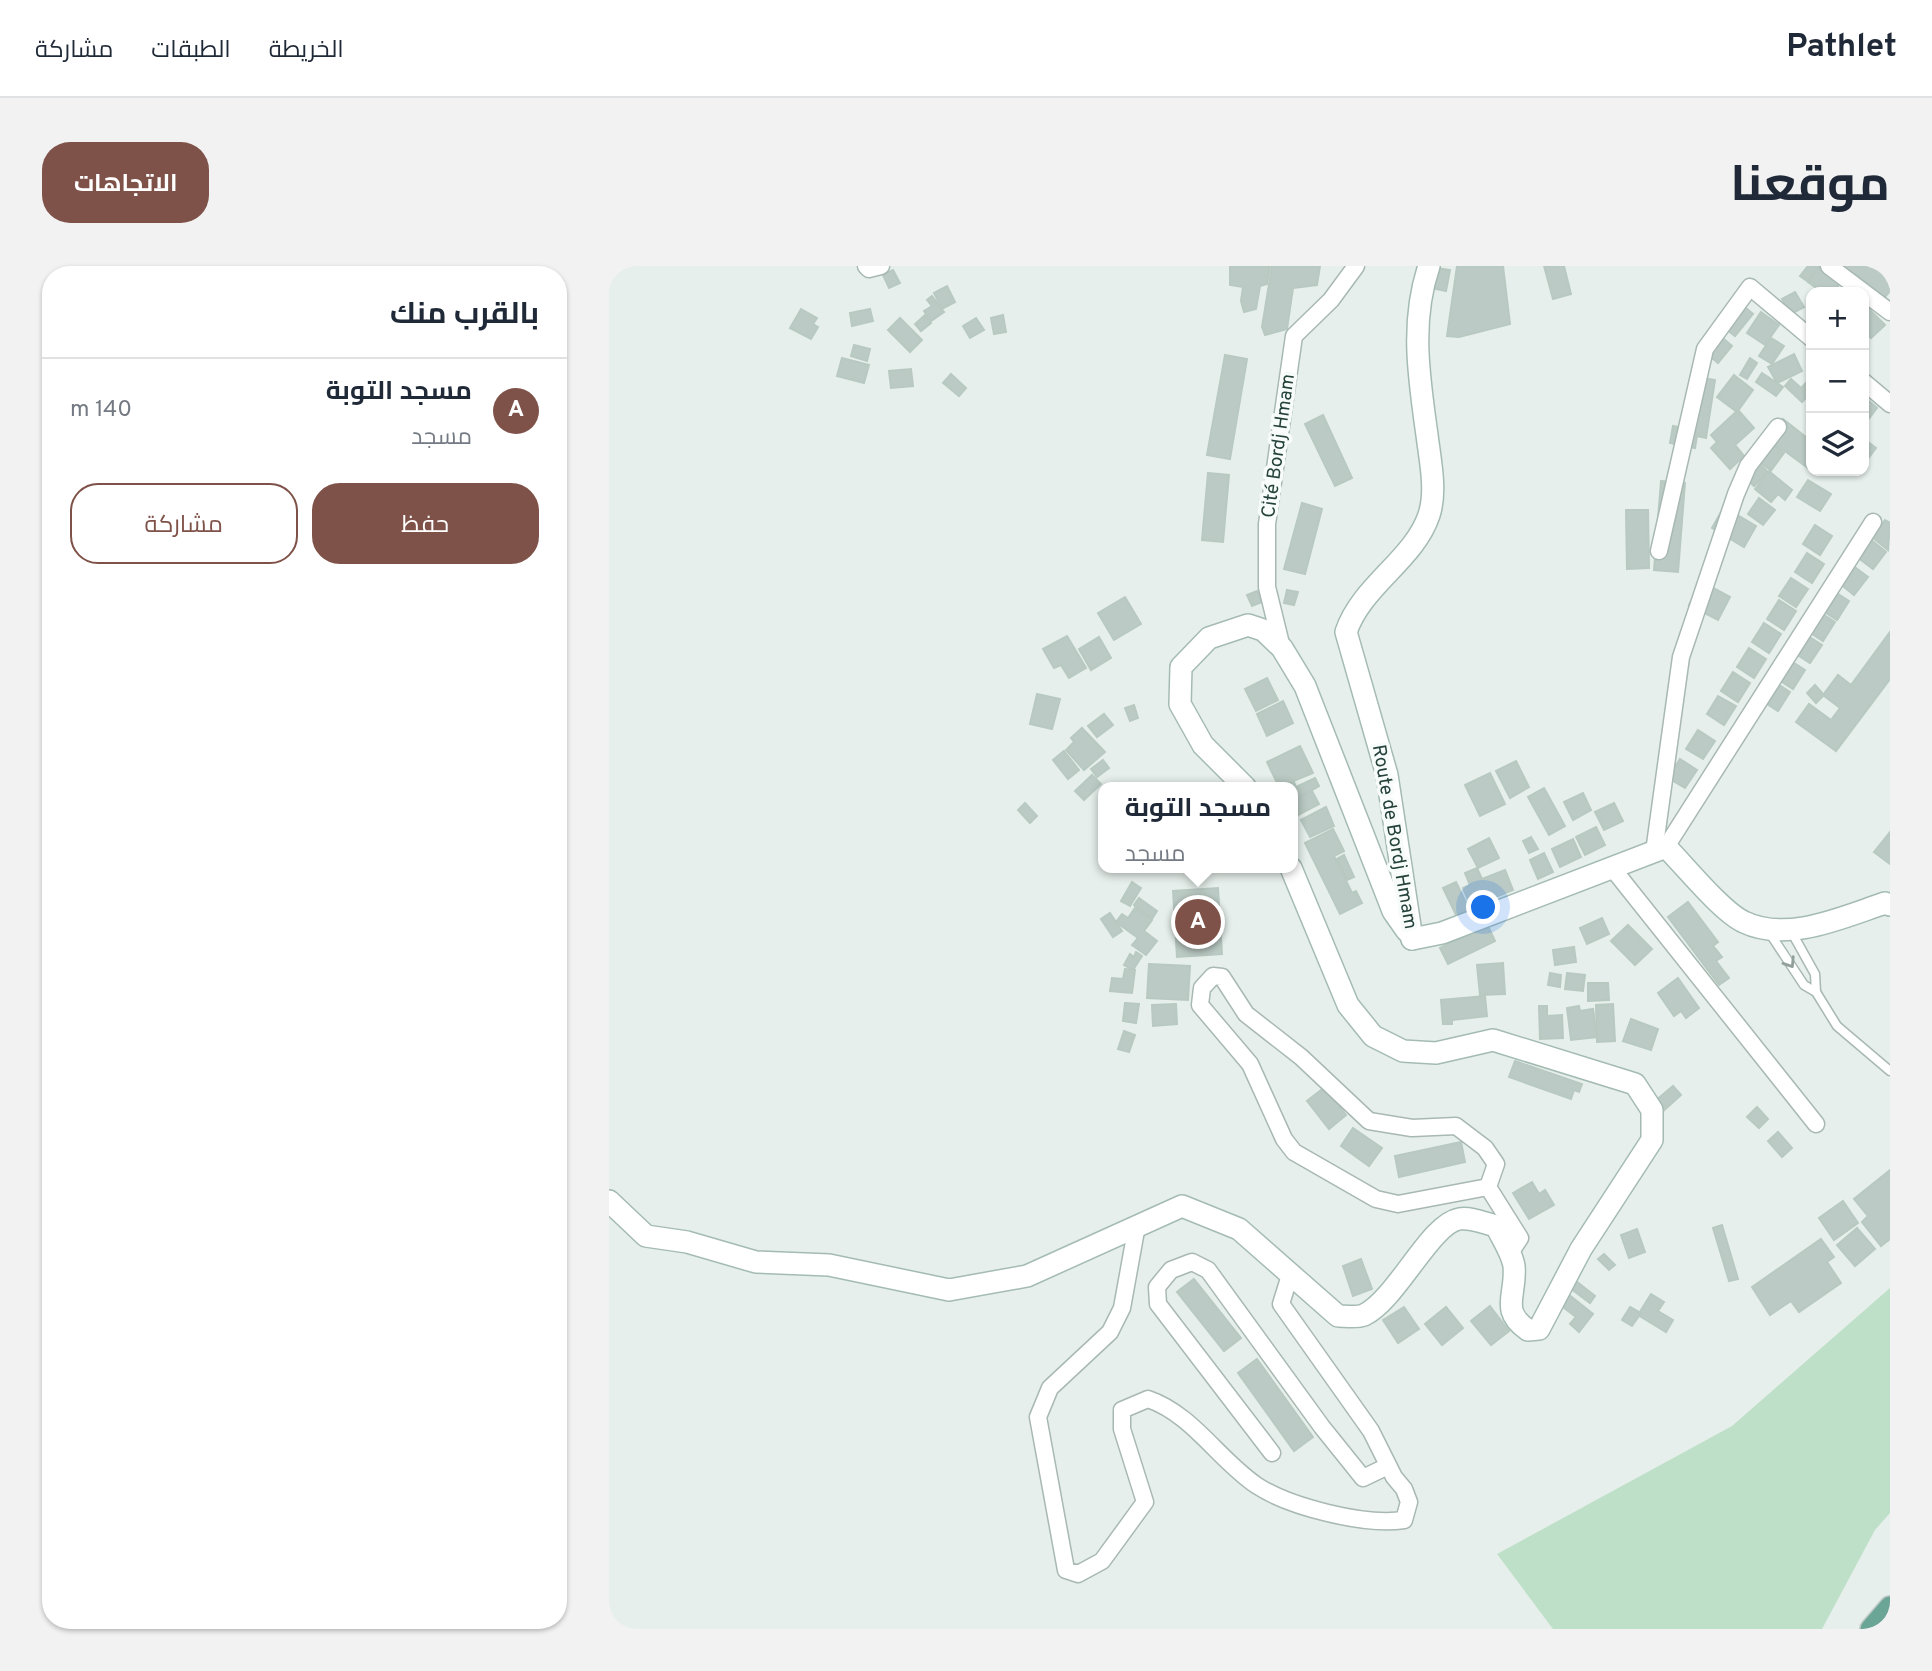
<!DOCTYPE html>
<html lang="ar">
<meta charset="utf-8">
<style>
:root{--surface:#fff;--page:#f2f2f3;--text:#1f2937;--muted:#747a83;--line:#e0e1e3;--accent:#7f5249}
body{margin:0;font-family:Overpass,Cairo,sans-serif;background:var(--page);color:var(--text);direction:rtl}
.controls{position:absolute;right:21px;top:21px;display:grid;overflow:hidden;border-radius:14px;box-shadow:0 2px 5px #0004}
.controls button{width:63px;height:63px;display:grid;place-items:center;padding:0;border:0;border-bottom:2px solid var(--line);background:var(--surface);color:var(--text);font:35px sans-serif}
.you{position:absolute;left:875px;top:642px;width:24px;height:24px;margin:-18px;border:5px solid #fff;border-radius:50%;background:#1a73e8;box-shadow:0 0 0 10px #1a73e833}
.badge{display:grid;place-items:center;width:46px;height:46px;border-radius:50%;background:var(--accent);color:#fff;font-size:23px;font-weight:700}
.pin{position:absolute;translate:-50% -50%;border:4px solid #fff;box-shadow:0 2px 7px #0006}
.popup{position:absolute;left:489px;top:516px;width:200px;height:91px;box-sizing:border-box;display:grid;place-content:center;border-radius:14px;background:var(--surface);filter:drop-shadow(0 2px 5px #0005);font-size:23px;white-space:nowrap;color:var(--muted)}
.popup b{font-size:26px;color:var(--text)}
.popup::after{content:'';position:absolute;left:50%;top:100%;margin-left:-14px;border:14px solid transparent;border-top-color:var(--surface)}
.list{margin:0;padding:0;list-style:none}
h2{display:flex;justify-content:space-between;align-items:center;height:91px;margin:0;padding:0 28px;font-size:30px}
h2 small{font-size:23px;font-weight:400;color:var(--muted)}
.list li{display:grid;grid-template-columns:46px 1fr auto;gap:21px;align-items:center;box-sizing:border-box;height:105px;padding:0 28px;border-top:2px solid var(--line)}
.list b{display:block;font-size:26px;white-space:nowrap}
.list p{margin:0;font-size:23px;white-space:nowrap;color:var(--muted)}
.list em{font-size:23px;font-style:normal;color:var(--muted)}
.actions{display:flex;gap:14px;padding:21px 28px}
.actions a{flex:1;padding:16px 0;border:2px solid var(--accent);border-radius:28px;text-align:center;font-size:24px;color:var(--accent)}
.actions .main{background:var(--accent);color:#fff}
.icon{flex:none;width:38px;height:38px;fill:none;stroke:currentColor;stroke-width:2;stroke-linecap:round;stroke-linejoin:round}
.map{position:relative;flex:none;width:1281px;height:1363px;overflow:hidden;direction:ltr;border-radius:28px}
header{display:flex;align-items:center;gap:42px;box-sizing:border-box;height:98px;padding:0 35px;background:var(--surface);border-bottom:2px solid var(--line)}
header strong{font-size:33px}
nav{display:flex;gap:38px;margin-inline-start:auto;font-size:24px}
.intro{display:flex;align-items:center;justify-content:space-between;box-sizing:border-box;height:168px;padding:0 42px}
h1{margin:0;font-size:49px}
.button{padding:18px 32px;border-radius:28px;background:var(--accent);color:#fff;font-size:24px;font-weight:700}
main{display:flex;gap:42px;padding:0 42px}
aside{flex:1;background:var(--surface);border-radius:28px;box-shadow:0 2px 5px #0004}
.map>svg:first-child{display:block}
.green{fill:#bfe0c8}
.building{fill:#bbcac4;stroke:#b8c9c2;stroke-width:2}
.lines{fill:none;stroke-linecap:round;stroke-linejoin:round}
.lane-casing{stroke:#a8b8b2;stroke-width:11}
.street-casing{stroke:#a8b8b2;stroke-width:19}
.secondary-casing{stroke:#a4bbb3;stroke-width:24}
.primary-casing{stroke:#c2cac8;stroke-width:24}
.lane{stroke:#fff;stroke-width:8}
.street{stroke:#fff;stroke-width:16}
.secondary{stroke:#fff;stroke-width:21}
.primary{stroke:#6aa596;stroke-width:21}
.oneway{stroke:#92a09c}
.labels{text-anchor:middle;dominant-baseline:central;stroke-width:7;stroke-linejoin:round;paint-order:stroke}
.street-label{font-size:19px;fill:#24423a;stroke:#f7fbf9}
</style>
<header>
<strong>Pathlet</strong>
<nav><a>الخريطة</a><a>الطبقات</a><a>مشاركة</a></nav>
</header>
<div class="intro"><h1>موقعنا</h1><a class="button">الاتجاهات</a></div>
<main>
<div class="map">
<svg width="1281" height="1363" viewBox="0 0 1281 1363">
<rect width="100%" height="100%" fill="#e6efeb"/>
<polygon class="green" points="1281,1022 1281,1247 1266,1264 1213,1363 944,1363 888,1288 1123,1160"/>
<g class="building">
<polygon points="621,0 661,0 658,18 651,20 647,43 635,46 632,35 634,21 621,19"/>
<polygon points="663,0 711,0 708,19 684,22 678,63 656,69 653,61"/>
<polygon points="848,0 894,0 901,58 850,71 838,70"/>
<polygon points="935,0 955,0 962,28 944,33"/>
<polygon points="1199,0 1210,1 1198,15 1191,10"/>
<polygon points="1226,0 1265,0 1272,6 1281,0 1281,25 1272,36"/>
<polygon points="821,1 841,4 837,25 817,21"/>
<polygon points="1210,1 1231,17 1225,26 1213,26 1199,16"/>
<polygon points="284,4 291,17 280,22 274,9"/>
<polygon points="338,20 346,36 333,43 325,27"/>
<polygon points="1186,26 1195,41 1182,48 1173,33"/>
<polygon points="323,30 335,46 322,55 315,45 323,40 318,34"/>
<polygon points="1126,33 1144,48 1126,70 1108,56"/>
<polygon points="1255,38 1276,59 1262,72 1255,65"/>
<polygon points="192,43 208,52 204,58 209,61 202,73 181,62"/>
<polygon points="261,43 264,55 243,60 241,47"/>
<polygon points="1152,46 1170,59 1156,79 1138,67"/>
<polygon points="316,49 322,57 312,65 306,58"/>
<polygon points="394,49 397,66 385,68 382,52"/>
<polygon points="291,52 313,74 301,86 279,64"/>
<polygon points="367,52 375,64 361,72 354,60"/>
<polygon points="1110,69 1123,80 1109,97 1096,86"/>
<polygon points="1162,72 1175,80 1163,98 1150,90"/>
<polygon points="245,79 261,83 258,95 242,90"/>
<polygon points="1185,88 1193,105 1168,117 1159,101"/>
<polygon points="616,89 638,93 621,193 598,189"/>
<polygon points="233,92 260,99 255,117 228,110"/>
<polygon points="1141,92 1148,97 1138,113 1131,109"/>
<polygon points="302,103 304,120 282,122 280,105"/>
<polygon points="1153,107 1174,121 1167,130 1147,116"/>
<polygon points="342,108 357,122 350,130 334,117"/>
<polygon points="1125,109 1144,124 1128,146 1108,131"/>
<polygon points="1084,110 1106,114 1097,172 1088,170 1086,182 1061,177 1064,160 1074,162"/>
<polygon points="1182,113 1192,122 1198,116 1202,120 1202,126 1193,136 1176,120"/>
<polygon points="1255,131 1268,142 1255,159"/>
<polygon points="1129,144 1145,162 1126,179 1135,190 1121,203 1102,182 1108,176 1102,169"/>
<polygon points="714,149 743,212 726,220 696,158"/>
<polygon points="1174,153 1202,175 1202,197 1199,202 1158,172"/>
<polygon points="1158,173 1175,187 1161,206 1183,224 1176,234 1169,228 1162,236 1146,223 1161,204 1144,191"/>
<polygon points="1255,173 1267,182 1255,198"/>
<polygon points="1144,192 1159,206 1145,220 1131,207"/>
<polygon points="599,207 620,209 614,276 593,274"/>
<polygon points="1199,214 1222,228 1211,245 1188,231"/>
<polygon points="1052,215 1076,217 1069,306 1045,304"/>
<polygon points="1150,232 1166,244 1154,259 1139,248"/>
<polygon points="693,237 713,243 696,308 675,303"/>
<polygon points="1115,241 1147,260 1135,281 1103,262"/>
<polygon points="1017,244 1039,244 1040,302 1018,303"/>
<polygon points="1276,254 1281,257 1279,284 1263,271"/>
<polygon points="1206,259 1223,270 1211,289 1194,278"/>
<polygon points="1261,273 1277,286 1264,303 1248,291"/>
<polygon points="1198,287 1215,298 1203,317 1186,306"/>
<polygon points="1243,299 1259,311 1245,329 1229,316"/>
<polygon points="1182,312 1199,323 1187,341 1170,330"/>
<polygon points="1093,316 1121,331 1109,354 1080,339"/>
<polygon points="678,324 689,326 685,339 675,337"/>
<polygon points="1223,324 1240,335 1228,354 1211,343"/>
<polygon points="648,325 653,336 643,340 638,329"/>
<polygon points="516,331 532,358 505,374 489,347"/>
<polygon points="1170,334 1187,345 1175,364 1158,353"/>
<polygon points="1209,345 1226,356 1214,375 1197,364"/>
<polygon points="1155,357 1172,368 1160,387 1143,376"/>
<polygon points="1281,366 1281,413 1227,485 1187,456 1200,438 1222,454 1231,442 1214,429 1229,409 1242,419"/>
<polygon points="1196,368 1213,379 1201,397 1184,386"/>
<polygon points="458,370 477,402 460,412 452,399 445,402 434,383"/>
<polygon points="490,371 502,392 482,404 470,383"/>
<polygon points="1140,382 1157,393 1145,412 1128,401"/>
<polygon points="1179,393 1196,404 1184,423 1167,412"/>
<polygon points="1124,406 1141,417 1129,436 1112,425"/>
<polygon points="658,412 669,434 647,445 636,423"/>
<polygon points="1164,415 1181,426 1169,445 1152,434"/>
<polygon points="1206,419 1215,429 1207,437 1198,427"/>
<polygon points="428,428 451,433 443,463 421,458"/>
<polygon points="1109,430 1127,440 1115,459 1098,448"/>
<polygon points="674,435 684,457 658,470 648,448"/>
<polygon points="525,439 529,452 521,455 516,442"/>
<polygon points="495,448 504,459 488,471 479,460"/>
<polygon points="473,462 496,486 475,504 457,484 465,476 462,472"/>
<polygon points="1089,464 1106,475 1094,493 1077,483"/>
<polygon points="691,480 704,507 670,521 658,496"/>
<polygon points="455,485 470,504 459,513 444,494"/>
<polygon points="1071,493 1088,504 1076,522 1059,512"/>
<polygon points="494,494 500,502 488,511 482,503"/>
<polygon points="907,495 920,521 901,532 887,505"/>
<polygon points="881,507 896,538 871,550 856,519"/>
<polygon points="483,509 492,518 475,534 466,525"/>
<polygon points="706,512 710,520 684,535 684,521 675,521 685,516 687,521"/>
<polygon points="935,522 956,560 940,569 919,531"/>
<polygon points="703,525 710,538 689,549 684,535"/>
<polygon points="974,527 982,544 964,554 955,536"/>
<polygon points="416,537 428,550 421,557 409,544"/>
<polygon points="1005,537 1014,555 995,564 986,546"/>
<polygon points="717,541 725,560 701,571 692,554"/>
<polygon points="987,561 996,579 976,589 967,571"/>
<polygon points="724,563 735,585 725,590 743,627 747,625 753,637 731,648 696,577"/>
<polygon points="1281,566 1281,598 1265,586"/>
<polygon points="922,571 929,583 920,587 914,575"/>
<polygon points="880,572 890,592 869,602 859,583"/>
<polygon points="964,573 972,591 951,601 943,583"/>
<polygon points="935,587 944,606 929,613 921,594"/>
<polygon points="735,589 745,611 738,614 728,593"/>
<polygon points="868,602 873,613 896,604 904,624 862,641 854,622 861,619 856,607"/>
<polygon points="523,616 532,622 521,640 512,635"/>
<polygon points="847,616 860,643 847,649 834,622"/>
<polygon points="609,622 613,688 568,691 564,625"/>
<polygon points="530,632 548,645 543,653 525,639"/>
<polygon points="1079,636 1109,676 1104,680 1113,691 1107,695 1120,712 1110,719 1059,651"/>
<polygon points="526,642 543,654 535,665 548,675 537,689 523,679 529,672 507,656 513,648 519,652"/>
<polygon points="501,647 513,665 504,671 492,653"/>
<polygon points="993,652 1000,668 978,678 971,662"/>
<polygon points="878,658 886,675 839,698 831,682"/>
<polygon points="1019,659 1043,683 1026,699 1002,675"/>
<polygon points="965,681 967,696 946,699 944,684"/>
<polygon points="527,686 533,690 524,704 515,699 521,688 525,691"/>
<polygon points="894,697 896,728 871,729 868,699"/>
<polygon points="540,698 581,700 579,734 538,732"/>
<polygon points="516,703 526,704 523,727 501,725 503,712 514,713"/>
<polygon points="941,707 952,709 951,721 939,719"/>
<polygon points="958,707 976,709 974,725 956,723"/>
<polygon points="1069,712 1090,742 1077,752 1072,745 1065,750 1049,727"/>
<polygon points="979,717 999,717 1000,734 979,735"/>
<polygon points="876,730 878,750 843,754 843,758 834,758 832,734"/>
<polygon points="516,737 530,738 527,757 514,755"/>
<polygon points="567,738 568,758 544,760 543,739"/>
<polygon points="1004,738 1006,775 988,776 987,739"/>
<polygon points="930,740 938,740 938,750 953,749 954,772 931,773"/>
<polygon points="970,740 971,745 984,743 988,771 962,774 958,742"/>
<polygon points="1022,753 1049,763 1042,784 1014,775"/>
<polygon points="515,765 526,769 520,786 509,783"/>
<polygon points="906,795 973,818 970,826 965,824 962,833 900,811"/>
<polygon points="1064,820 1072,829 1052,847 1044,837"/>
<polygon points="716,821 737,849 720,863 698,835"/>
<polygon points="1148,841 1159,853 1150,862 1138,851"/>
<polygon points="744,862 773,882 760,900 732,880"/>
<polygon points="1169,866 1183,882 1173,891 1159,875"/>
<polygon points="852,876 856,896 790,911 786,890"/>
<polygon points="1281,904 1281,973 1272,980 1253,956 1259,950 1245,933"/>
<polygon points="923,916 930,928 936,924 945,939 920,953 904,927"/>
<polygon points="1234,935 1249,957 1225,974 1210,952"/>
<polygon points="1113,959 1129,1013 1120,1015 1104,962"/>
<polygon points="1248,962 1266,983 1246,1000 1228,979"/>
<polygon points="1028,963 1036,986 1020,992 1012,969"/>
<polygon points="1212,973 1225,991 1218,996 1232,1017 1190,1046 1182,1035 1161,1049 1143,1021"/>
<polygon points="995,988 1006,999 1000,1004 989,993"/>
<polygon points="752,993 763,1023 744,1030 734,1000"/>
<polygon points="585,1013 632,1072 615,1085 568,1026"/>
<polygon points="967,1015 986,1030 981,1037 961,1022"/>
<polygon points="959,1028 984,1048 970,1066 961,1058 967,1051 950,1038"/>
<polygon points="1042,1028 1055,1036 1049,1045 1064,1054 1057,1066 1029,1049"/>
<polygon points="881,1040 900,1065 882,1079 862,1055"/>
<polygon points="795,1041 810,1063 789,1077 774,1054"/>
<polygon points="837,1041 854,1062 833,1079 816,1058"/>
<polygon points="1021,1041 1032,1047 1023,1060 1013,1054"/>
<polygon points="648,1093 704,1171 685,1185 629,1107"/>
</g>
<g class="lines">
<g class="lane-casing">
<g id="lane">
<polyline points="1182,665 1206,708 1207,726 1228,760 1281,805"/>
<polyline points="1160,666 1195,719 1207,726"/>
</g>
</g>
<g class="street-casing">
<g id="street">
<polyline points="257,0 260,3 272,0"/>
<polyline points="1220,0 1281,46"/>
<polyline points="1255,116 1281,138"/>
<polyline points="1050,285 1096,83 1141,21 1202,72"/>
<polyline points="673,382 658,321 658,258 685,70 722,34 747,0"/>
<polyline points="1057,581 1264,256"/>
<polyline points="1045,586 1072,391 1127,228 1139,200 1169,161"/>
<polyline points="1004,603 1207,858"/>
<polyline points="879,921 887,898 876,882 847,860 803,862 760,855 692,791 637,748 613,711 604,710 593,722 591,739 641,798 675,873 685,886 767,933 789,938 879,921 911,972 901,987"/>
<path d="M 528,959 L 513,1042 L 501,1066 L 441,1122 L 429,1151 L 457,1304 L 469,1308 L 493,1295 L 536,1236 L 513,1163 L 513,1144 L 539,1133 C 583,1148 609,1193 647,1219 C 680,1241 756,1260 795,1254 L 800,1236 L 795,1223 L 785,1211 L 762,1165 L 672,1038 L 681,1009"/>
<polyline points="663,1187 549,1038 548,1021 562,1004 583,996 599,1004 713,1161 754,1212 779,1200"/>
</g>
</g>
<g class="secondary-casing">
<g id="secondary">
<polyline points="636,521 594,479 571,438 572,401 600,372 639,359 654,364 673,382 696,420 784,645 798,665"/>
<path d="M 803,673 L 778,509 L 737,366 C 753,319 805,294 820,249 C 828,225 821,194 818,169 C 810,112 801,56 820,0"/>
<path d="M 803,673 L 833,667 L 1057,581 C 1076,600 1113,646 1135,656 C 1178,677 1234,651 1276,637 L 1281,639"/>
<path d="M 0,935 L 37,970 L 78,976 L 147,996 L 220,999 L 340,1024 L 418,1010 L 573,940 L 630,963 L 729,1050 C 736,1050 748,1052 755,1049 C 788,1033 821,958 850,953 C 862,951 875,957 887,960 C 893,972 903,987 905,1000 C 908,1029 890,1044 919,1064 L 930,1063 L 972,983 L 1043,874 L 1043,844 L 1026,818 L 884,774 L 827,787 L 794,785 L 764,770 L 739,739 L 682,602"/>
</g>
</g>
<g class="primary-casing">
<polyline id="primary" points="1262,1363 1281,1341"/>
</g>
<use href="#lane" class="lane"/>
<use href="#street" class="street"/>
<use href="#secondary" class="secondary"/>
<use href="#primary" class="primary"/>
</g>
<defs><path id="oneway-chevron" d="M-2-3.5L2.5 0L-2 3.5" fill="none" stroke-width="1.6" stroke-linecap="round" stroke-linejoin="round" transform="scale(1.75)"/></defs>
<use class="oneway" href="#oneway-chevron" transform="translate(1181 697) rotate(57)"/>
<g class="labels">
<g class="street-label">
<text transform="translate(670 180) rotate(-82)">Cité Bordj Hmam</text>
<text transform="translate(785 571) rotate(80)">Route de Bordj Hmam</text>
</g>
</g>
</svg>
<div class="controls">
<button>+</button>
<button>−</button>
<button><svg class="icon" aria-label="layers" viewBox="0 0 24 24"><path d="M12 4l9 5-9 5-9-5zM3 14l9 5 9-5"/></svg></button>
</div>
<div class="you"></div>
<div class="pin badge" style="left:589px;top:656px">A</div>
<div class="popup"><b>مسجد التوبة</b>مسجد</div>
</div>
<aside>
<h2>بالقرب منك<small></small></h2>
<ul class="list">
<li><span class="badge">A</span><div><b>مسجد التوبة</b><p>مسجد</p></div><em>140 m</em></li>
</ul>
<div class="actions"><a class="main">حفظ</a><a>مشاركة</a></div>
</aside>
</main>
